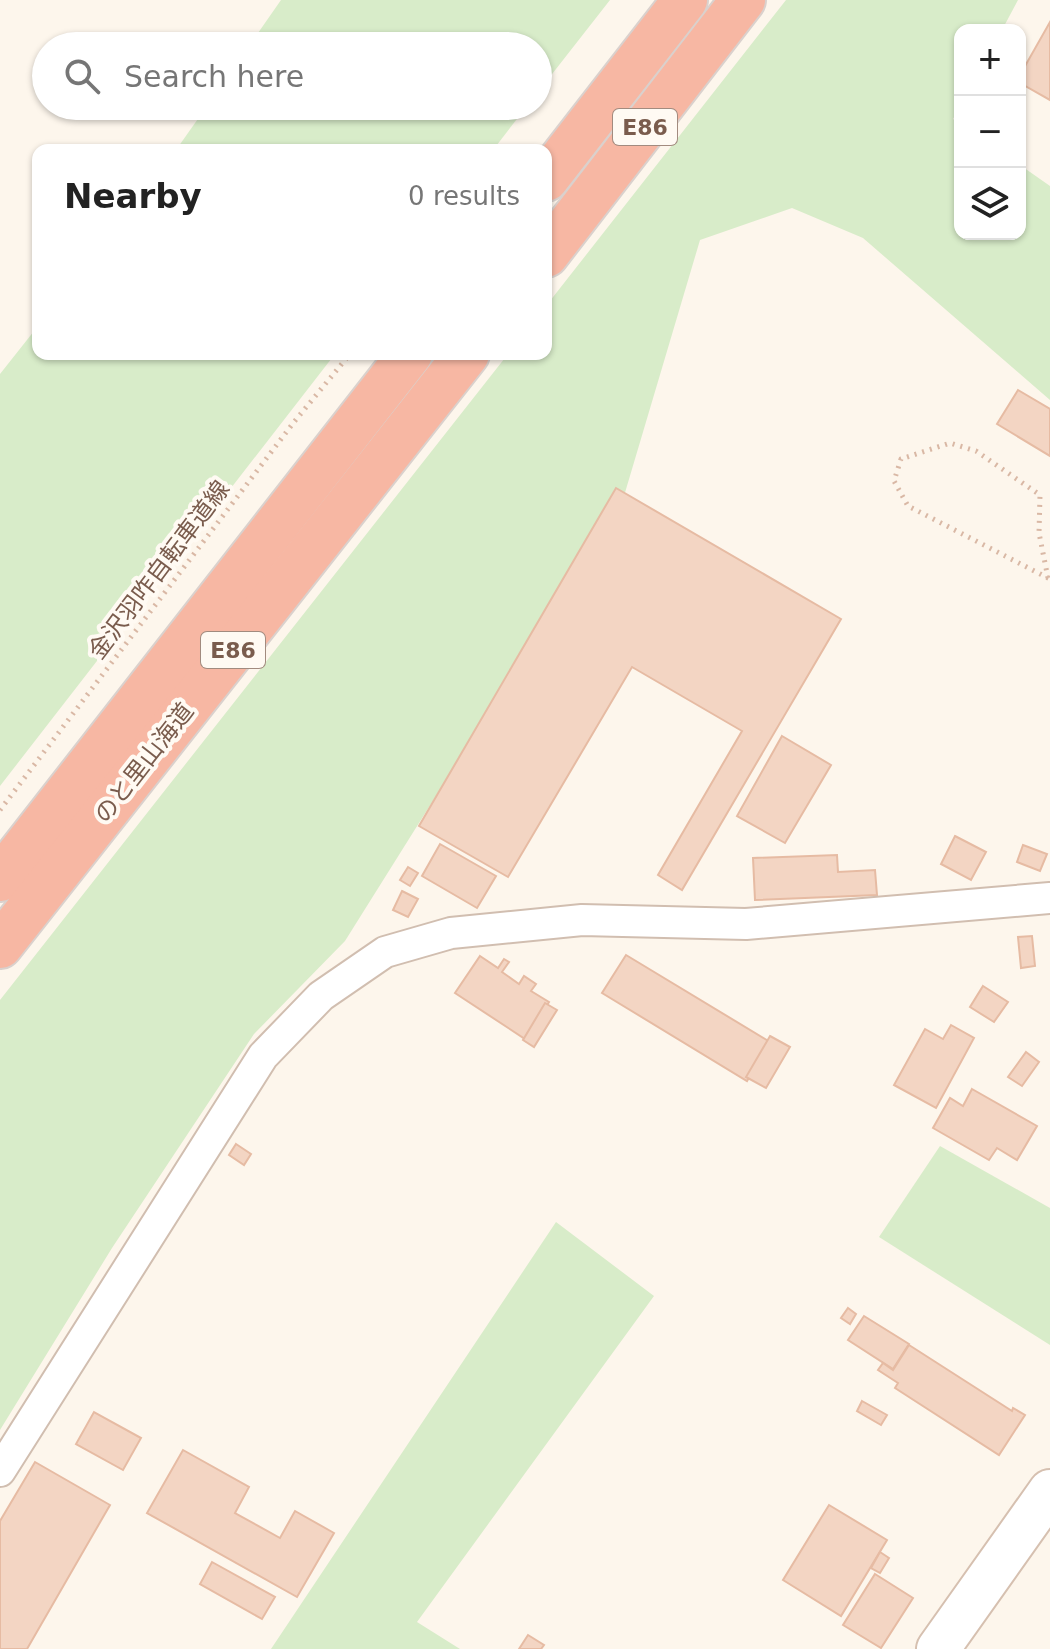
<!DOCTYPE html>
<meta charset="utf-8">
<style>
:root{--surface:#fff;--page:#f2f2f2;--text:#222;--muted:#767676;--line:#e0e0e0}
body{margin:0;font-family:"DejaVu Sans","Noto Sans JP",sans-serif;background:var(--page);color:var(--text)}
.controls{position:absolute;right:24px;top:24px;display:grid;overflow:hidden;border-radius:16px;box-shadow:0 2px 6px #0004}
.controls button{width:72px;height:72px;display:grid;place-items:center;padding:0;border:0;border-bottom:2px solid var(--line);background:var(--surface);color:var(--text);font:40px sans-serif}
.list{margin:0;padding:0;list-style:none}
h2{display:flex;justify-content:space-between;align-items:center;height:104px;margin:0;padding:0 32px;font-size:34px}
h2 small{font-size:26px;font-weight:400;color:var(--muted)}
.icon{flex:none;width:44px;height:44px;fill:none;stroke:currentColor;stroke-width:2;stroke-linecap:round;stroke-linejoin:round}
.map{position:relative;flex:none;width:1050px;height:1649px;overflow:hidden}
.search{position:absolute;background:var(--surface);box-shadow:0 2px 6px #0004;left:32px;top:32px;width:520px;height:88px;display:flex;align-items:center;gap:20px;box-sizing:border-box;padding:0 28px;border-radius:44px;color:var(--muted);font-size:30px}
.panel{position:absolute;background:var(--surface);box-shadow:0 2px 6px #0004;left:32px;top:144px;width:520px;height:216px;border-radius:16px}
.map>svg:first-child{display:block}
.green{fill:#d8ecc9}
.building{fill:#f3d5c3;stroke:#e6bba3;stroke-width:2}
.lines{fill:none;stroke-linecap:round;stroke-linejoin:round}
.street-casing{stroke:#d1beb0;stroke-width:34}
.secondary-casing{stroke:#d6c0b0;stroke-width:46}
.highway-casing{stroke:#dad1cd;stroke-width:48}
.path{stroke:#d9b8a5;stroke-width:5;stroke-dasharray:2 6;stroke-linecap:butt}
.street{stroke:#fff;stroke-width:30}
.secondary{stroke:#fff;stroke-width:42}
.highway{stroke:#f7b7a3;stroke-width:44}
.labels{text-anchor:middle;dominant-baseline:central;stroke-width:8;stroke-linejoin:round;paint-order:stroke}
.shield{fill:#fffaf3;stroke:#a28b7f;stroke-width:2}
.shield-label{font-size:22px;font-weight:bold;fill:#7a5c4d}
.street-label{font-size:24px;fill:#7a5c4d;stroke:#fffaf3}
</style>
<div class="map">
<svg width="1050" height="1649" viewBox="0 0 1050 1649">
<rect width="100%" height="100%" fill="#fdf6ec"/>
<g class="green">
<polygon points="281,0 610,0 538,92 538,46 249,46"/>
<polygon points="786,0 1018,0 1002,30 960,30 960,107 953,119 960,124 960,234 1020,234 1020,165 1050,186 1050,400 863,238 792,208 700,240 624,496 345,941 254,1034 112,1248 0,1430 0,1000 508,354 546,354 546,306"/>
<polygon points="207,106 527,106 493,150 176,150"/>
<polygon points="38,326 38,354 335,354 0,786 0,374"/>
<polygon points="940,1146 1050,1208 1050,1345 879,1237"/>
<polygon points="556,1222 654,1296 417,1622 460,1649 271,1649"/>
</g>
<g class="building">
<polygon points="1050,22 1050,100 1020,83 1020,75"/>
<polygon points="1018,390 1050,409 1050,456 997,424"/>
<polygon points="616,488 841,619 682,890 658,875 742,731 632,667 508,877 419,826"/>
<polygon points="782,736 831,765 785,843 737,816"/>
<polygon points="955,836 986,852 971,880 941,864"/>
<polygon points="440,844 496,876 477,908 422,876"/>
<polygon points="1023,845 1047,854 1040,871 1017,862"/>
<polygon points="837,855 838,872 875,870 877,895 755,900 753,858"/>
<polygon points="408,867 418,873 410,886 400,880"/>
<polygon points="402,891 418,899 408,917 393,910"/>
<polygon points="1032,936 1035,966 1021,968 1018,937"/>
<polygon points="626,955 770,1042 747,1081 602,993"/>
<polygon points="480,956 498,968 504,959 509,962 502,972 519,984 524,976 536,984 531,991 549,1002 525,1039 455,993"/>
<polygon points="983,986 1008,1002 994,1022 970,1007"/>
<polygon points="545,1003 557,1010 534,1047 523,1040"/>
<polygon points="951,1025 974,1038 936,1108 894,1085 925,1029 943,1039"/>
<polygon points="770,1036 790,1047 766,1088 746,1077"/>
<polygon points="1026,1052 1039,1062 1022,1086 1008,1077"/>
<polygon points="972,1089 1037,1126 1017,1160 997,1148 989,1160 933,1128 950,1098 963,1106"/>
<polygon points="236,1144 251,1154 244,1165 229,1155"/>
<polygon points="848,1308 856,1314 850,1324 841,1318"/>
<polygon points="864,1316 909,1344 893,1369 848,1340"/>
<polygon points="909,1345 1012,1411 1013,1408 1025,1415 999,1455 895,1388 898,1383 878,1370 883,1363 893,1370"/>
<polygon points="862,1401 887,1415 881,1425 857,1411"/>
<polygon points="94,1412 141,1438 123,1470 76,1444"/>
<polygon points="183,1450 249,1487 235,1513 280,1538 295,1511 334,1533 297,1597 147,1513"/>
<polygon points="35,1462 110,1505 27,1649 0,1649 0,1521"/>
<polygon points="829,1505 887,1540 841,1616 783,1580"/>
<polygon points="880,1552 889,1558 880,1573 871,1568"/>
<polygon points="212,1562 275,1597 262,1619 200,1584"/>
<polygon points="875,1574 913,1598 881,1648 843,1625"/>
<polygon points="528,1635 544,1645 541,1649 519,1649"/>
</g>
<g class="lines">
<g class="street-casing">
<polyline id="street" points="0,1471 263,1056 321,996 385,952 451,933 582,920 746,924 1050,898"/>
</g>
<g class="secondary-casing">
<polyline id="secondary" points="938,1649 1050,1491"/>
</g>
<g class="highway-casing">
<g id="highway">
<polyline points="546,179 685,0"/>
<polyline points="546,255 743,0"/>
<polyline points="0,879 410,354"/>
<polyline points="0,946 467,354"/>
</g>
</g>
<g class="path">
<polyline points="1048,578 1039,533 1040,495 976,451 950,443 901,459 894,481 908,506 1048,578 1050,579"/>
<polyline points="0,810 294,422 350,354"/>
</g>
<use href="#street" class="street"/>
<use href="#secondary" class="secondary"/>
<use href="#highway" class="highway"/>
</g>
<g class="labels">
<g class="shield">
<rect x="613" y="109" width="64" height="36" rx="6"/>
<rect x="201" y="632" width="64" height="36" rx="6"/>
</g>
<g class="shield-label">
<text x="645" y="127">E86</text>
<text x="233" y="650">E86</text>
</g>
<g class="street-label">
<text transform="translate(159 570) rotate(-53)">金沢羽咋自転車道線</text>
<text transform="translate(144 763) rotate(-52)">のと里山海道</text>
</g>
</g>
</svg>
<div class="controls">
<button>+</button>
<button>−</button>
<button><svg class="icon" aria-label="layers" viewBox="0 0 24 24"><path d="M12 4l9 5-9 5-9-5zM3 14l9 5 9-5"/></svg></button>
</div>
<div class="search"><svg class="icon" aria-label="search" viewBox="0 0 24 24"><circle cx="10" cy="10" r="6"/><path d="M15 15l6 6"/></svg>Search here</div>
<section class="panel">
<h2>Nearby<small>0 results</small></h2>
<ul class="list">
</ul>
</section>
</div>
